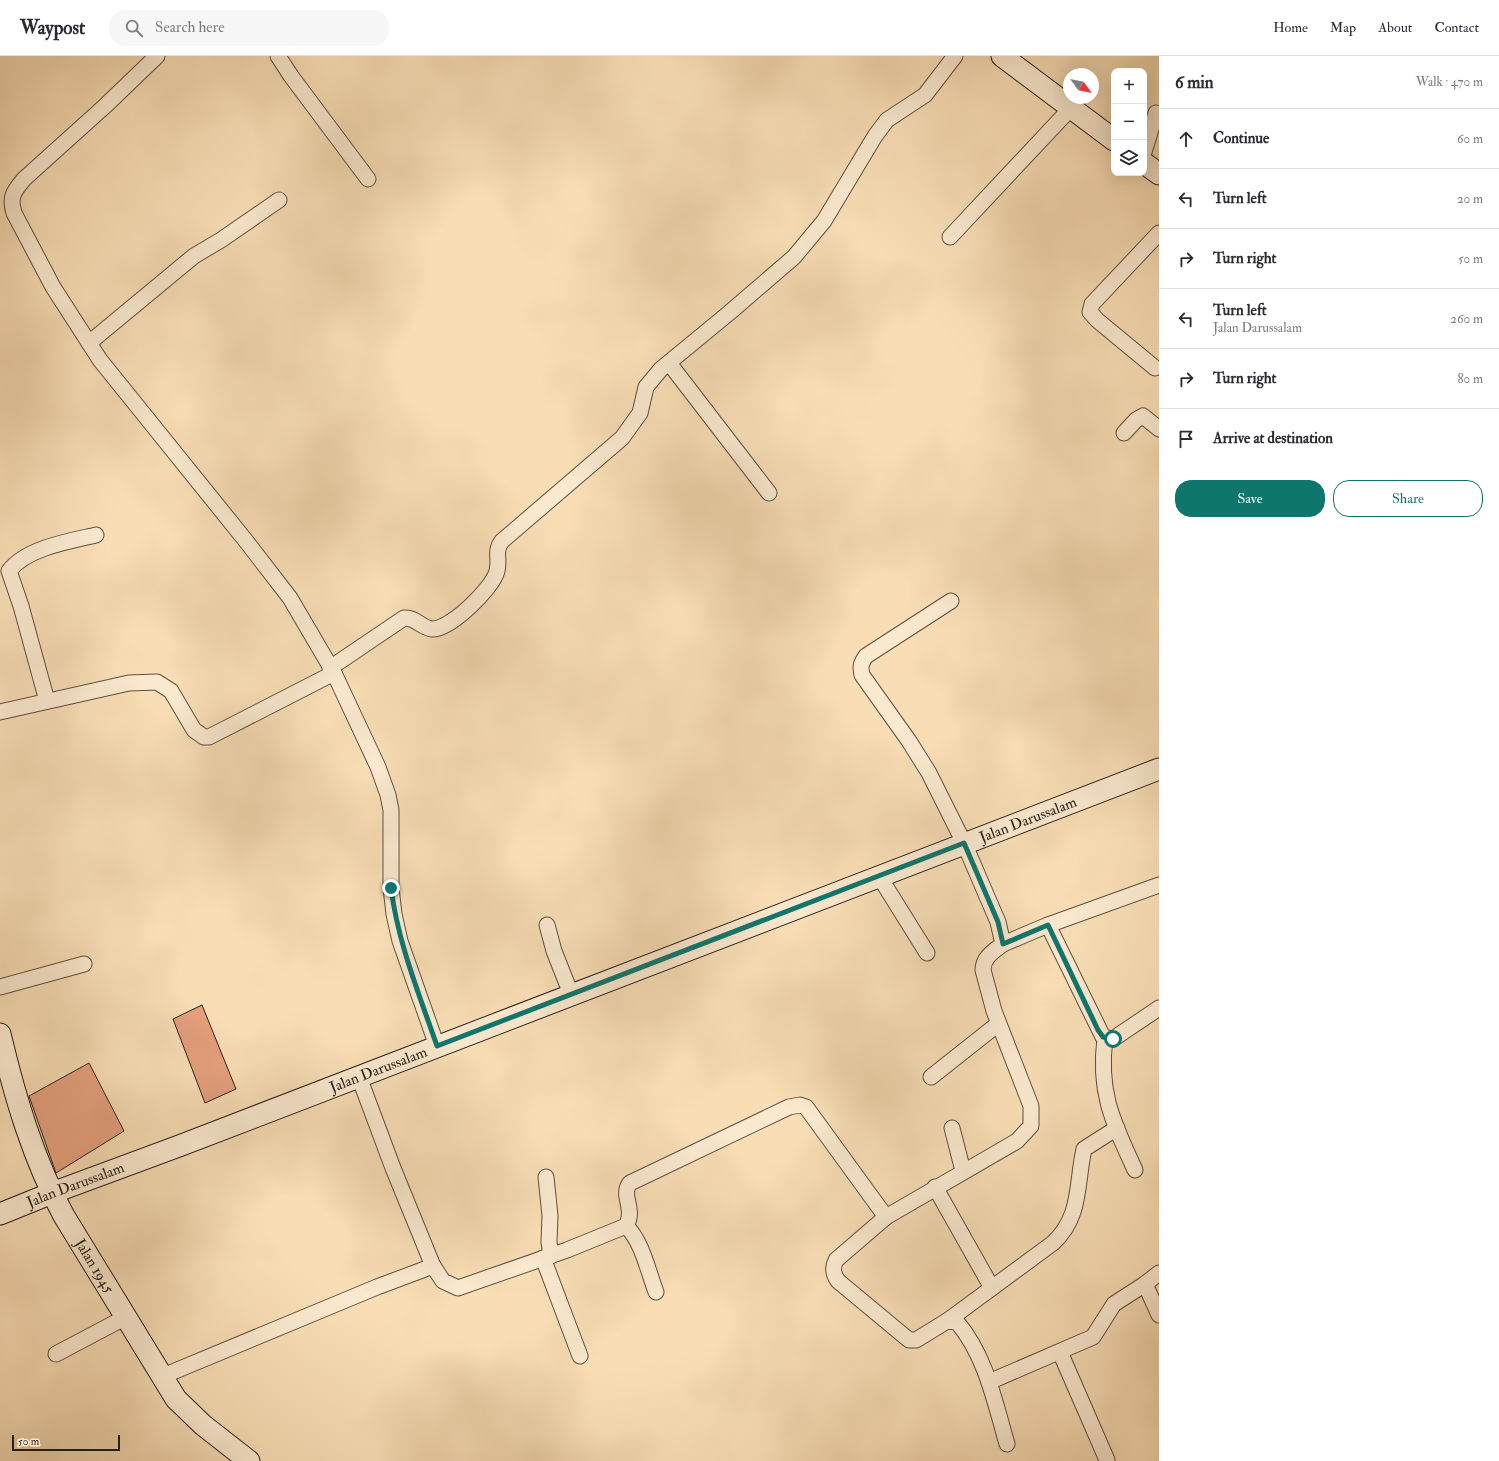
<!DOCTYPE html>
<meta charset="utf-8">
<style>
:root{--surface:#fff;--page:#f7f7f7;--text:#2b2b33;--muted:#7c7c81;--line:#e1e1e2;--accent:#0f766e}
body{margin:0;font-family:"IM FELL Double Pica",serif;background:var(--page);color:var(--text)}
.controls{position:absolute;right:12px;top:12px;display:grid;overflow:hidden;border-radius:8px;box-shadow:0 4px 16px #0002}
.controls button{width:36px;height:36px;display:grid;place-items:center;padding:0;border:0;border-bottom:1px solid var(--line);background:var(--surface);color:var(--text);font:20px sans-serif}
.compass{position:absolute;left:1063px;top:12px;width:36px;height:36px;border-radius:50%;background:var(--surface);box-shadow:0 4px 16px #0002;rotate:123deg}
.scale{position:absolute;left:12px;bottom:10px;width:108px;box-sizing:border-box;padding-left:4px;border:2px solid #2a2018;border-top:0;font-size:11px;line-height:14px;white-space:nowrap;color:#2a2018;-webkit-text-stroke:3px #fae9cf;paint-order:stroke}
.stop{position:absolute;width:12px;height:12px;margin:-9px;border:3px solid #0f766e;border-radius:50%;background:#fff}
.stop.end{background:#0f766e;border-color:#fff;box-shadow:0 1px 4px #0008}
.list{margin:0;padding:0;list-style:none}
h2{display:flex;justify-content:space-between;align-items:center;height:52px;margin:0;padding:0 16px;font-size:17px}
h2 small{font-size:13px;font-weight:400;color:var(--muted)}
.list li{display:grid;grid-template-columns:26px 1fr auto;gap:12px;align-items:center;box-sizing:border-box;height:60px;padding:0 16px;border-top:1px solid var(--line)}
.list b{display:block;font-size:15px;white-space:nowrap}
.list p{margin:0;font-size:13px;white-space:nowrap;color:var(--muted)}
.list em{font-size:13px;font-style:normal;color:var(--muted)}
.actions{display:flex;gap:8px;padding:12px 16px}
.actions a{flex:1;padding:9px 0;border:1px solid var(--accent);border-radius:16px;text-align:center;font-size:14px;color:var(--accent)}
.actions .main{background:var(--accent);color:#fff}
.icon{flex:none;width:22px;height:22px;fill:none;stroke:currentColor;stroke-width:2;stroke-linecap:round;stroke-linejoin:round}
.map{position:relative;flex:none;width:1159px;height:1405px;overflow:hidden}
header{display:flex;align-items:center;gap:24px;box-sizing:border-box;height:56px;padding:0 20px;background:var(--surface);border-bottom:1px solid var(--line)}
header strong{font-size:19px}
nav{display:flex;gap:22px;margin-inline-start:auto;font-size:14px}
.search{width:280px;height:36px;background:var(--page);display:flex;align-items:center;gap:10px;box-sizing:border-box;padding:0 14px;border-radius:16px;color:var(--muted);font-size:15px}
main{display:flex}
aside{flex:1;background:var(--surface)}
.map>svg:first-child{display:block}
.building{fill:#e6a07e;stroke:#2a2018}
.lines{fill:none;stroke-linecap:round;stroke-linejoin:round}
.street-casing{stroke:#5e4f3f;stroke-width:17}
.secondary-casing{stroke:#2a2018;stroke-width:23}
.street{stroke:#fae9cf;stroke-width:15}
.secondary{stroke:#fae9cf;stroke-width:21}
.route{stroke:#0f766e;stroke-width:5}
.labels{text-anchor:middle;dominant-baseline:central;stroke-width:4;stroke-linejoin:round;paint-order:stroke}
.street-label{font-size:15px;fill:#2a2018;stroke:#fae9cf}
</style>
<header>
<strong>Waypost</strong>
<div class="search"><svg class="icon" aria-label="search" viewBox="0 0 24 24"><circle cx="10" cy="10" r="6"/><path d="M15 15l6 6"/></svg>Search here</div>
<nav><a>Home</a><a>Map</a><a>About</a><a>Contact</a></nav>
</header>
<main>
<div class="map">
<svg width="1159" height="1405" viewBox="0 0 1159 1405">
<rect width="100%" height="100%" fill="#f8ddb5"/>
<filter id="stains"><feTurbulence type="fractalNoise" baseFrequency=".005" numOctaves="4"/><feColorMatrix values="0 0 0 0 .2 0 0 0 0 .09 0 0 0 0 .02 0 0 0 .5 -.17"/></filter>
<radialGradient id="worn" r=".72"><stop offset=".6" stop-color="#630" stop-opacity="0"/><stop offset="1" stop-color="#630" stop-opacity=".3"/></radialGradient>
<g class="building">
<polygon points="202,949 236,1033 205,1047 173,963"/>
<polygon points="89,1007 124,1075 56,1117 29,1040"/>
</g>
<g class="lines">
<g class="street-casing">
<g id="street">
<path d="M 157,0 L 105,50 L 24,123 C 14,135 9,141 14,157 L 53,231 L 100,304 L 246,485 L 290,542 L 334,617 L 378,711 L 388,739 L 391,754 L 391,832 L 394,858 L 400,885 L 437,990"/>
<polyline points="278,0 291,20 368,123"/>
<polyline points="1144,96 1156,57"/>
<polyline points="950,181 1071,52"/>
<polyline points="89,287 194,200 221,184 279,144"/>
<polyline points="669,307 769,437"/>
<polyline points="1155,312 1097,264 1090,256 1092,248 1159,177"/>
<polyline points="1124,377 1136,364 1143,360 1159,373"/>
<path d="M 330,612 L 404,562 C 415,561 422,572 432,573 C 450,574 493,532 497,515 C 500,503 494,495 502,485 L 622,382 L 640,357 L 646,331 L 661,313 L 729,257 L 794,201 L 824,165 L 875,80 L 887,64 L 925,39 L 955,0"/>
<path d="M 47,645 L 21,550 L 9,515 C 26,492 70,485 96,479"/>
<polyline points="0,656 129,627 157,626 171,635 194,674 204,681 209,681 334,617"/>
<polyline points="879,820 927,897"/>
<polyline points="547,869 554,895 571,938"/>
<polyline points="1048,869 1103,981 1113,983 1159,952"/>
<polyline points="1003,888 1048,869 1159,829"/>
<polyline points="0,931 84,908"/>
<path d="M 1105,982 C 1098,1037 1113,1066 1135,1114"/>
<polyline points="931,1021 998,968"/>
<polyline points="952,1072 963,1115"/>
<polyline points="546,1121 550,1160 549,1186 551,1200"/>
<polyline points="935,1131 992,1232"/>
<path d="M 886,1161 L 836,1204 C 832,1212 833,1218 838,1225 L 909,1284 L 916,1284 L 947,1265 L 957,1266 C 986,1300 995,1347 1007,1388"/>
<path d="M 626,1170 C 642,1185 648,1215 656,1236"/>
<polyline points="543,1202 580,1300"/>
<path d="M 433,1210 L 443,1225 L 458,1232 L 567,1194 L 626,1170 C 636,1153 620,1139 630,1127 L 789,1051 L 800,1049 L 806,1051 L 886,1161 L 1017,1085 L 1031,1070 L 1031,1050 L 994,955 L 983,914 C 983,901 994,895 1003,888 L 998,866 L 964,787 L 929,717 L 909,685 L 862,619 C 860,610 861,607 866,600 L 951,545"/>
<polyline points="1145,1228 1159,1217"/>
<path d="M 947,1265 L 1053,1187 C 1082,1160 1076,1128 1084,1093 L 1117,1072"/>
<polyline points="1060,1296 1107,1404"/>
<polyline points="56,1298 126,1261"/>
<polyline points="163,1320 377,1231 433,1210 393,1112 359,1021"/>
<polyline points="989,1326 1093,1281 1114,1248 1145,1228 1159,1259"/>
</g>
</g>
<g class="secondary-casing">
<g id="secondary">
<polyline points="1002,0 1114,84"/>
<polyline points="1144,107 1159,118"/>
<path id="s1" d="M 0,978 C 15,1041 33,1103 64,1160 L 176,1343 L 203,1369 L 249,1405"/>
<path id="s2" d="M 0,1158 L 52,1137 L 179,1090 L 1159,713"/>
</g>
</g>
<use href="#street" class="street"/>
<use href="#secondary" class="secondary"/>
</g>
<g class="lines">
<path class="route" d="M 391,832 C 398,887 419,938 437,990 L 964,787 L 998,866 L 1003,888 L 1048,869 L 1098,974 L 1103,981 L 1113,983"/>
</g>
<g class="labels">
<g class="street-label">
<text stroke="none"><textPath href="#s2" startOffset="1101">Jalan Darussalam</textPath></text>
<text stroke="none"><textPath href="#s2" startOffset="405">Jalan Darussalam</textPath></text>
<text stroke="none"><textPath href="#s2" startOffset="81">Jalan Darussalam</textPath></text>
<text stroke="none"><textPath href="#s1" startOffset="252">Jalan 1945</textPath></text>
</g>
</g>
<rect width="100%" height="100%" filter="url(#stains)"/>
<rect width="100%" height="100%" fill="url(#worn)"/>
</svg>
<div class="controls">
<button>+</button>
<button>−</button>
<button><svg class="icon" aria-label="layers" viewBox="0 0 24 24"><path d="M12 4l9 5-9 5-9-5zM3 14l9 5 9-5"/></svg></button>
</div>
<svg class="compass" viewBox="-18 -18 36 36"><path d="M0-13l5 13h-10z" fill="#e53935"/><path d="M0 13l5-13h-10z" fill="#7c7c81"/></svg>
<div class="scale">50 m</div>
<div class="stop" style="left:1113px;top:983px"></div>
<div class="stop end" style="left:391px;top:832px"></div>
</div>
<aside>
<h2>6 min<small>Walk · 470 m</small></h2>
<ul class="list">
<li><svg class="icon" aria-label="ahead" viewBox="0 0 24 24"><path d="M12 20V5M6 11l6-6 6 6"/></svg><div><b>Continue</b></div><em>60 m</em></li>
<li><svg class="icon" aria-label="left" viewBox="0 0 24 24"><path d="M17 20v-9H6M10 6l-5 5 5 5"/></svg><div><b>Turn left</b></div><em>20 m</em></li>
<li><svg class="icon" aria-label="right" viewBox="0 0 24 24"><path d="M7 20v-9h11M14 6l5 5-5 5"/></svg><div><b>Turn right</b></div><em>50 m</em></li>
<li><svg class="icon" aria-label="left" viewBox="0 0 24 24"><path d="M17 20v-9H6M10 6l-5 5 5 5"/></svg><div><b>Turn left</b><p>Jalan Darussalam</p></div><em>260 m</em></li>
<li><svg class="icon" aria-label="right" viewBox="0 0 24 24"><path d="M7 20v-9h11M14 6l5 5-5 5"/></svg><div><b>Turn right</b></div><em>80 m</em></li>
<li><svg class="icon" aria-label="arrive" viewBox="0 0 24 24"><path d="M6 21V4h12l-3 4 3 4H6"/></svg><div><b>Arrive at destination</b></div></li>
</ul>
<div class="actions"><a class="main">Save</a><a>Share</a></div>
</aside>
</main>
